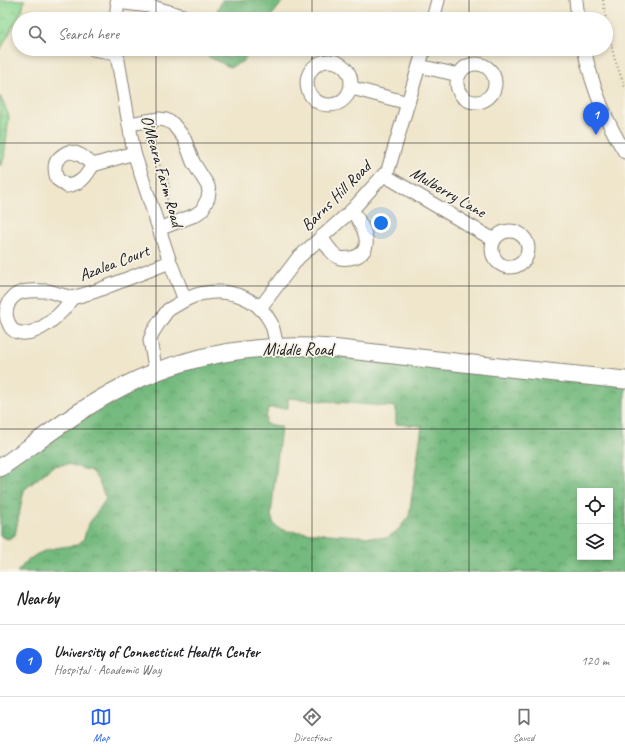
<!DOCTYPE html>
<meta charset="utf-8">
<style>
:root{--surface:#fff;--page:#f2f2f2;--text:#202124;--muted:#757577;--line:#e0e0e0;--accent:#2563eb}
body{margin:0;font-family:Caveat,sans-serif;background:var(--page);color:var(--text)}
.controls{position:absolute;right:12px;bottom:12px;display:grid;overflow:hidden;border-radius:0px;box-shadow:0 2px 6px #0003}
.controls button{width:36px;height:36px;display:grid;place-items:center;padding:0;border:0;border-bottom:1px solid var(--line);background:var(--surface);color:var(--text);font:20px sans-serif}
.you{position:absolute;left:381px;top:223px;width:14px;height:14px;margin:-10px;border:3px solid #fff;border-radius:50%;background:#1a73e8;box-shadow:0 0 0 6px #1a73e833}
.badge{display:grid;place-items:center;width:26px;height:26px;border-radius:50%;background:var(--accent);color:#fff;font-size:13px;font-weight:700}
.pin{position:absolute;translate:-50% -33px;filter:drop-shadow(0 1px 2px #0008)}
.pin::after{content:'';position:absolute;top:21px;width:14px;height:12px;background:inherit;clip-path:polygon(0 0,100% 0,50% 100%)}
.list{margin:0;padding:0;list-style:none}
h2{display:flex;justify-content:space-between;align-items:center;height:52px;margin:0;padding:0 16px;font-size:17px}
h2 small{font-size:13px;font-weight:400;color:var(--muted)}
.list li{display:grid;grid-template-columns:26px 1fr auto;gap:12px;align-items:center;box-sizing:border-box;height:72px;padding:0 16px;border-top:1px solid var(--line)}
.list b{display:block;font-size:15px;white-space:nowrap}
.list p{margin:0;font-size:13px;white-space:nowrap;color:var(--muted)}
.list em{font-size:13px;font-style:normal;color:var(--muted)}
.icon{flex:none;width:22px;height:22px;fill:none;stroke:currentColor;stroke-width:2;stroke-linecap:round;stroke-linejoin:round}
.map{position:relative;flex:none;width:625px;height:572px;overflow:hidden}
.search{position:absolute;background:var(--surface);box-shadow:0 2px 6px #0003;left:12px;right:12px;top:12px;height:44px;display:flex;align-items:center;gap:10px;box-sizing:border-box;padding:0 14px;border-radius:22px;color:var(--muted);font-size:15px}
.sheet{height:124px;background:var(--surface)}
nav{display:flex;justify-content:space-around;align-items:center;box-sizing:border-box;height:56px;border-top:1px solid var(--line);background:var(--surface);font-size:11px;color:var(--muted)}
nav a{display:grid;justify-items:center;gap:2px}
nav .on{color:var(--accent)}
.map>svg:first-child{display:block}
.forest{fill:url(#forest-crowns);stroke:#486b4d;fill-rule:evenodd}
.wetland{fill:url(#wetland-marsh);stroke:#567b58}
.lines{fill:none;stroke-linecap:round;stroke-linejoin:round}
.minor-casing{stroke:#868174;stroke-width:15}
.tertiary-casing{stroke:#868174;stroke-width:19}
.path{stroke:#868174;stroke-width:2;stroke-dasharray:1 3;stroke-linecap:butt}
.minor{stroke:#fff;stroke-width:13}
.tertiary{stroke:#fff;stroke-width:17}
.grid{fill:none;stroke:#1c1c1c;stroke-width:1;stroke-opacity:0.55}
.labels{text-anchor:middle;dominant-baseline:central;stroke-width:3.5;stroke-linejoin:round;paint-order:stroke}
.street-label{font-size:17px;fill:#1c1c1c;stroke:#f7f3e8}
</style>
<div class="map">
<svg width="625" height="572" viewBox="0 0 625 572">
<defs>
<pattern id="forest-crowns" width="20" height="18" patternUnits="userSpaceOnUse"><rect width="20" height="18" fill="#74ba7e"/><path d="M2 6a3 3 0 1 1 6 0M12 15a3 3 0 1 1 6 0" fill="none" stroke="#5e9666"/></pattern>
<pattern id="wetland-marsh" width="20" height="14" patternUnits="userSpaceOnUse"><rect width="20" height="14" fill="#90da95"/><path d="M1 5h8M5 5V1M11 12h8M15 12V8" fill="none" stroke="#7cba80"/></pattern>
</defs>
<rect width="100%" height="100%" fill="#f7f3e8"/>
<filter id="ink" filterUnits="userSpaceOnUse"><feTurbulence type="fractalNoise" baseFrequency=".025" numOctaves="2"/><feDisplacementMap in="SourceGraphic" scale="8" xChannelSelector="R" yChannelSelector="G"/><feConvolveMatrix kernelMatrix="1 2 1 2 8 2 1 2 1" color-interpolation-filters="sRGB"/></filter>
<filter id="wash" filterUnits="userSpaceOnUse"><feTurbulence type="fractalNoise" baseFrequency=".012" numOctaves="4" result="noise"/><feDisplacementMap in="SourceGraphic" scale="16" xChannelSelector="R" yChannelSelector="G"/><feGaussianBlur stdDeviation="0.9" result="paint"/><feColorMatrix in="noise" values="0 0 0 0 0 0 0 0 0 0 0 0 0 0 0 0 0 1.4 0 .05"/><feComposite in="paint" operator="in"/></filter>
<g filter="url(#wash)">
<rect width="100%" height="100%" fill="#efe6cc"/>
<g class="forest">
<polygon points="222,0 284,0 269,19 213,19"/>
<polygon points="207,49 251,49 244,61 230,67 207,56"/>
<path d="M 244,349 L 625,380 L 625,572 L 17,572 C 21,568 25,562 30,559 C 43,548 62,547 78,545 L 84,538 L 88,525 L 106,499 L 98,480 L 91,471 L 68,464 L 53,466 L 24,490 L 15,535 L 8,539 L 0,536 L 0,468 L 101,399 ZM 288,398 L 396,407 L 396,424 L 422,426 L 409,516 L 397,531 L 387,538 L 286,531 C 275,527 274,526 271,515 L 281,426 L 265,424 L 268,408 L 288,408 ZM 580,491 L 610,491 L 610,557 L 580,557 Z"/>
</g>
<g class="wetland">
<polygon points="0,0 25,0 21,12 0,50"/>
<polygon points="0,96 9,116 4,158 0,166"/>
</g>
</g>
<g filter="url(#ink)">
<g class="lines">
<g class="minor-casing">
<g id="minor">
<polyline points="576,0 578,19"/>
<polyline points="117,2 149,6 183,16"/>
<polyline points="116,19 118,0"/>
<polyline points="433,19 438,0"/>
<polyline points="93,49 116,53"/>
<polyline points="116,49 134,153 170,262 185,300 168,310 160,321 153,332 150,340 156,372"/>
<path d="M 584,49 C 592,84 605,121 625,152"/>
<circle cx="329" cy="83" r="22"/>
<circle cx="476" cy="83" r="19"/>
<polyline points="419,66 459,75"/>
<polyline points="352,88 408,103"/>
<polyline points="129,124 159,119 166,120 173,124 184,138 193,162 208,186 209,192 208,198 202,210 195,215 159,229"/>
<path d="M 68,152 C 79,152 85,158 93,165 C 85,177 83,183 67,186 L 57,179 C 53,165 54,159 68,152 Z"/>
<polyline points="93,165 134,153"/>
<polyline points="384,175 494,240"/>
<circle cx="510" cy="249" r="18"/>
<path d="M 321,237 C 326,244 332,255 340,258 C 344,259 351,258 355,257 C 378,248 360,222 352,210"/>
<path d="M 48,291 L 72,298 C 63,313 36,339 17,332 C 13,331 10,327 9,324 C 2,311 9,295 23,292 C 30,290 40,291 48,291 Z"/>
<polyline points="72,298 96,291 170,262"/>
<path d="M 185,300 C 191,297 198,294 205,293 C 232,289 258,298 271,323 C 274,330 275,339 277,346"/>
<polyline points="260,308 298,258 352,210 388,170 424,49"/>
</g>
</g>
<g class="tertiary-casing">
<path id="tertiary" d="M 0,468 C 41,440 80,408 124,386 C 189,353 260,343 331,348 L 499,367 L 625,380"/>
</g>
<g class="path">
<polyline points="603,0 606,19"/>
<polyline points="606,20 614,57 625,88"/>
<polyline points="145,141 167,177 169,186 166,208"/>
</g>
<use href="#minor" class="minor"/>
<use href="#tertiary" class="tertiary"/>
</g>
</g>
<path class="grid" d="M 156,0 L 156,19M 312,0 L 312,19M 469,0 L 469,19M 156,49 L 156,572M 312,49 L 312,572M 469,49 L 469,572M 0,143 L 625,143M 0,286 L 625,286M 0,429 L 625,429"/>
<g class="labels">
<g class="street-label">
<text transform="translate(162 171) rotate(74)">O'Meara Farm Road</text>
<text transform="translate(448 192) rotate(30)">Mulberry Lane</text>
<text transform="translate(336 196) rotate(-45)">Barns Hill Road</text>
<text transform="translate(114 263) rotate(-21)">Azalea Court</text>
<text x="298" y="349">Middle Road</text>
</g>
</g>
</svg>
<div class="controls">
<button><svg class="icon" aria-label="locate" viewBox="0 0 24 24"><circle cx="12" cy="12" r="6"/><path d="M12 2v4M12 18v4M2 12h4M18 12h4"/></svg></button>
<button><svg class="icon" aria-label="layers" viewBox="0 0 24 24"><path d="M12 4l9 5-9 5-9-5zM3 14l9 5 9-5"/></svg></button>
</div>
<div class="you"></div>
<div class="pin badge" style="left:596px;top:135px">1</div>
<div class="search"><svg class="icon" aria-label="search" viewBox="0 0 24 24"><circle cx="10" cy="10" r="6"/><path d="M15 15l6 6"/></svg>Search here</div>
</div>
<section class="sheet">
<h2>Nearby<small></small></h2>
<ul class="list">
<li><span class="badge">1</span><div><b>University of Connecticut Health Center</b><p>Hospital · Academic Way</p></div><em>120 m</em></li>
</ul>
</section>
<nav>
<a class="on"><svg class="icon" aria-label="map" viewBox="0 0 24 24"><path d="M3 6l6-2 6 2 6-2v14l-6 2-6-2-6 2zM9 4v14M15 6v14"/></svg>Map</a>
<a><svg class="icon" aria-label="directions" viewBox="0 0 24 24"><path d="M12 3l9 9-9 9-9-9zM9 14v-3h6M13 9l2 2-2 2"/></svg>Directions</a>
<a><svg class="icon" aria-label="saved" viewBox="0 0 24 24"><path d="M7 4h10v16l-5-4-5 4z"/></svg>Saved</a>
</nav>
